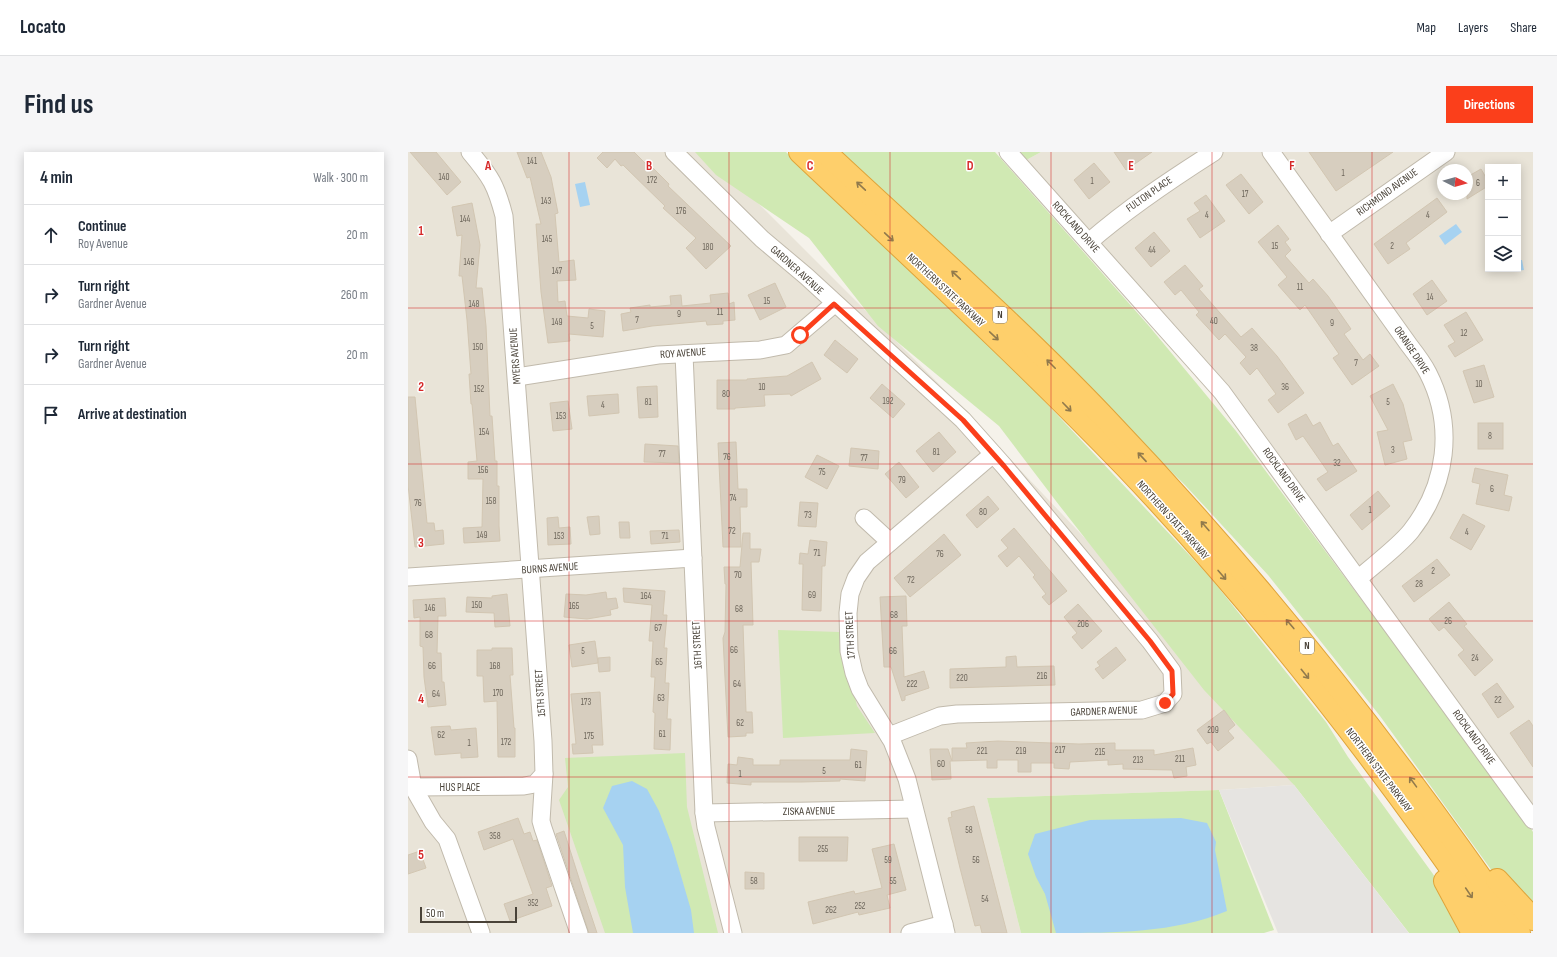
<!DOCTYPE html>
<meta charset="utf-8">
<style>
:root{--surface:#fff;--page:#f6f6f7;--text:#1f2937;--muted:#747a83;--line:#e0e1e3;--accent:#fb3f1b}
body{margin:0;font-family:"Sofia Sans Condensed",sans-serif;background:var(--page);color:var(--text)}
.controls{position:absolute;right:12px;top:12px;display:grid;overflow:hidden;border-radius:0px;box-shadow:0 2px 10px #0003}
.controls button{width:36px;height:36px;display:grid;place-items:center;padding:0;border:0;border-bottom:1px solid var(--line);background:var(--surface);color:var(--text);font:20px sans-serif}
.compass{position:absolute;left:1029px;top:12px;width:36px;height:36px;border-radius:50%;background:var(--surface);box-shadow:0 2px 10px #0003;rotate:95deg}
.scale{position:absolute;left:12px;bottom:10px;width:97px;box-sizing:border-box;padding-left:4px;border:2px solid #494238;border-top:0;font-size:11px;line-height:14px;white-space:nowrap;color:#494238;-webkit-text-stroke:3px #fff;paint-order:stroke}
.stop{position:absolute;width:12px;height:12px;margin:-9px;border:3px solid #fb3f1b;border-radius:50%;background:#fff}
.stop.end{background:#fb3f1b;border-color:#fff;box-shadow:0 1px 4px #0008}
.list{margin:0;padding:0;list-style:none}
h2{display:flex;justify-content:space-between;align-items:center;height:52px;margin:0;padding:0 16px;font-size:17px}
h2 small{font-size:13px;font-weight:400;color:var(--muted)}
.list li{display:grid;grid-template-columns:26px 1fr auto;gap:12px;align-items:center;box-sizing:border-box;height:60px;padding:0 16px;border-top:1px solid var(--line)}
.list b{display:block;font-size:15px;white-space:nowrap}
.list p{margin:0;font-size:13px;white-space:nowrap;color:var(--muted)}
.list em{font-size:13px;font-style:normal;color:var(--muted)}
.icon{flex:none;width:22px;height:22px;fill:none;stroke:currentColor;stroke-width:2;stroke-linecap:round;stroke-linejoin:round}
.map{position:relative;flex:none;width:1125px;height:781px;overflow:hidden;border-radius:0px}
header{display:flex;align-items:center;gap:24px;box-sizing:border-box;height:56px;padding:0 20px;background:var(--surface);border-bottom:1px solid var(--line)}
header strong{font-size:19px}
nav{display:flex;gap:22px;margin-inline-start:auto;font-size:14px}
.intro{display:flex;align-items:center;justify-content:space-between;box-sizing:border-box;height:96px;padding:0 24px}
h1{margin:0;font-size:28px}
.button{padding:10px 18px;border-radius:0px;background:var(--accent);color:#fff;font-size:14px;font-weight:700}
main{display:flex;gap:24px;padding:0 24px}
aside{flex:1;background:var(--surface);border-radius:0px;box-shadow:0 2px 10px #0003}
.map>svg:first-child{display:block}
.residential{fill:#e9e4d8;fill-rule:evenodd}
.green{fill:#d0e9b3}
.parking{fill:#e6e4e1}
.water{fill:#a6d2f1}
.building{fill:#d7cebf;stroke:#d2c6b2}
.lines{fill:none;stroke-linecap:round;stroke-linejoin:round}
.minor-casing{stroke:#c1baac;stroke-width:19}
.highway-casing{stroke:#dfa43a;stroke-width:24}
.minor{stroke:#fff;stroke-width:17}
.highway{stroke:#fecf6b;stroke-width:22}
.oneway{stroke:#917a4c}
.route{stroke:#fb3f1b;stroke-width:5}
.grid{fill:none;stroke:#d62828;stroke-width:1;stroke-opacity:0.55}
.labels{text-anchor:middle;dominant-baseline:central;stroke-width:3;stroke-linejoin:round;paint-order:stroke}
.number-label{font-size:9px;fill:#6c655a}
.shield{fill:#fff;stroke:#807b74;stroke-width:1}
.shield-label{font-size:10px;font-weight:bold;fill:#494238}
.street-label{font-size:11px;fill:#494238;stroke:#fff}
.grid-label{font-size:13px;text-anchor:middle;font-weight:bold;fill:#d62828;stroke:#fff;stroke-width:3;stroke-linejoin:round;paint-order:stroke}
</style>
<header>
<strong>Locato</strong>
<nav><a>Map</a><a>Layers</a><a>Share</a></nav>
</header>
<div class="intro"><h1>Find us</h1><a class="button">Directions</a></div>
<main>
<aside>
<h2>4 min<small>Walk · 300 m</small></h2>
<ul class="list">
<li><svg class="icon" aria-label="ahead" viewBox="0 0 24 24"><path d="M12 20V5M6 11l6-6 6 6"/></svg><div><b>Continue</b><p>Roy Avenue</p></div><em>20 m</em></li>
<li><svg class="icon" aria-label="right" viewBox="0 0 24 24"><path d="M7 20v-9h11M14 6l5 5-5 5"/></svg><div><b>Turn right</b><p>Gardner Avenue</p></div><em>260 m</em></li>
<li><svg class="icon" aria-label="right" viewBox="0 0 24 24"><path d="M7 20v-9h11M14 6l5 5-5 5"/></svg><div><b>Turn right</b><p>Gardner Avenue</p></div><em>20 m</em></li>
<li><svg class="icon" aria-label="arrive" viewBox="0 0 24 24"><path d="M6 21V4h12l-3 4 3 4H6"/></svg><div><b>Arrive at destination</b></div></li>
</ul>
</aside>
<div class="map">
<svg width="1125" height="781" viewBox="0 0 1125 781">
<rect width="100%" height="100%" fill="#f5f2ea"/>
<g class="residential">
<polygon points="0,0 299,0 530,231 743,456 886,633 811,638 579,646 613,781 0,781"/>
<path d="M 633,0 L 1125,0 L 1125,668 L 814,240 L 611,12 ZM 1080,15 L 1110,15 L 1110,117 L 1080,117 ZM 1035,18 L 1059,18 L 1059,42 L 1035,42 Z"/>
</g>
<g class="green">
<polygon points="287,0 378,0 537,151 624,236 802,425 918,570 940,605 1025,722 1059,781 1001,781 886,633 796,538 651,353 591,274 470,174 401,86 308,23"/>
<polygon points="432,0 587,0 741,174 828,279 1118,669 1125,680 1125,760 1087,723 972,564 860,423 777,333 514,76"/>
<polygon points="600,0 633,0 611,12"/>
<polygon points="370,478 431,480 449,554 467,581 375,586"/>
<polygon points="277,601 279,655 310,781 197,781 151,648 160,635 157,606"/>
<polygon points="811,638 866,778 856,781 613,781 579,646"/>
</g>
<polygon class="parking" points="886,633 1000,780 1000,781 870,781 811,638"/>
<g class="water">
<polygon points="177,30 182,53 172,55 167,32"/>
<polygon points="1048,72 1054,80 1037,93 1031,84"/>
<polygon points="1110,108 1114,108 1116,118 1095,120 1094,117 1110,117"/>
<polygon points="224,629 239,637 251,659 264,693 283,758 286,781 225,781 217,735 215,693 195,656 204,634"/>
<path d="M 773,666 L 799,671 L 808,690 L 807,698 L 819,759 C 767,781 705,781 648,781 L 637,742 L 628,725 L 620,702 L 627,682 L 682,668 Z"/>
</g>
<g class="building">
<polygon points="2,0 28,0 53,30 39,43"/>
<polygon points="109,0 133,0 143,25 150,61 147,62 151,110 166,108 168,128 149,129 150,150 157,149 159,164 180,166 181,157 197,159 195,185 161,182 162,189 140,191 133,140 128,72 133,72 122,25 119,26"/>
<polygon points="195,0 226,0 239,13 240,11 261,32 260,34 323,94 298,117 278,96 288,86 255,56 257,54 215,13 213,14 207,7 199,16 189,6"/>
<polygon points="706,0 744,0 718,18"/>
<polygon points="901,0 985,0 928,39"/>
<polygon points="686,11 702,30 681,47 666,28"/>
<polygon points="1073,17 1080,29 1080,34 1059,47 1059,25"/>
<polygon points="833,22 855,50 841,62 818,33"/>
<polygon points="798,43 817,69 792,86 779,67 792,59 786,51"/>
<polygon points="1029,46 1039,60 998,91 1002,97 980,112 966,92"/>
<polygon points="64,51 72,93 68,136 74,136 78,174 82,264 84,264 87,309 89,309 89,334 91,334 91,374 92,389 56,391 55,376 74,375 75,327 60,327 60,310 69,309 64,252 63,252 61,222 63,222 59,168 54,124 51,124 54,83 49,84 44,55"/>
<polygon points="870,73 881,87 877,90 883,98 877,104 901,131 905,127 920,144 943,177 936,182 955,208 962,202 971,214 944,233 925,206 931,202 897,153 892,158 870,133 879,125 850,90"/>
<polygon points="746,80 762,99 743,115 727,96"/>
<polygon points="777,113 795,134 791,137 833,185 844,176 869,204 896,241 870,261 860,248 868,242 849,216 842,223 832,211 838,205 817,182 811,188 788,163 791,160 773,138 767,143 756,130"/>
<polygon points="1024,128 1039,149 1019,163 1005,142"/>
<polygon points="367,131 378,155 352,168 340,143"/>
<polygon points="320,141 321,152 326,150 327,168 315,169 315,172 299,173 298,169 244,174 215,179 213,162 223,160 222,156 242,153 242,155 263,153 262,144 273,143 274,154 303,151 302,143"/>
<polygon points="1058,160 1075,188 1047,205 1040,194 1047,190 1036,173"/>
<polygon points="427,188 450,207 439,221 416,203"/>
<polygon points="404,210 413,227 383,244 382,242 356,243 357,254 327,256 327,257 309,257 309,228 339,228 339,227 379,224"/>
<polygon points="1076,213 1086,245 1066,251 1055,219"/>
<polygon points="474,232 497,252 485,266 462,246"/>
<polygon points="985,232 995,252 1004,288 995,290 999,307 977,313 969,280 980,278 962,244"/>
<polygon points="249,234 250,265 231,266 229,235"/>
<polygon points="210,242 211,261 181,264 179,244"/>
<polygon points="0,245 7,245 19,371 26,371 27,379 35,378 36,392 7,395 0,333"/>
<polygon points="160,249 164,277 145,279 142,251"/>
<polygon points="898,262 905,274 912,270 925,294 930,291 949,319 918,339 909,327 920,320 895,284 888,288 880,272"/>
<rect x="1070" y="271" width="25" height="26"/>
<polygon points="531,280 548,300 525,320 508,299"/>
<polygon points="328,290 330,337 339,337 339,355 332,355 333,395 315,395 310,291"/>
<polygon points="237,292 270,294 271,311 236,310"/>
<polygon points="443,296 471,299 470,317 441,314"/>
<polygon points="409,303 431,314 419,337 397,325"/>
<polygon points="491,310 511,335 498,346 477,322"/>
<polygon points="1067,316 1100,323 1096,343 1104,345 1101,359 1068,352 1072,332 1064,330"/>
<polygon points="970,339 982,354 954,378 942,363"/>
<polygon points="580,344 591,357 569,376 558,363"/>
<polygon points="392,350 410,351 408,375 390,374"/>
<polygon points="1055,362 1077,374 1063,398 1042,386"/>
<polygon points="191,364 192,382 182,383 179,365"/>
<polygon points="150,365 151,376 162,375 163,392 140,393 139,366"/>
<polygon points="211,370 221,370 222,386 212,386"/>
<polygon points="606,376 659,439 641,453 634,445 638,442 625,425 627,423 611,404 599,415 590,404 600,396 593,388"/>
<polygon points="271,378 272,390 243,392 242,379"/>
<polygon points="335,381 342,381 342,397 353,397 351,410 343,410 345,473 335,473 338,560 344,560 345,581 338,581 338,584 320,585 315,486 317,480 318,432 317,432 316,415 332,415"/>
<polygon points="536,382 553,403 502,445 486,426"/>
<polygon points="402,388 419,390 417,414 414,414 413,459 394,458 395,412 391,412 392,401 400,402"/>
<polygon points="1029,407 1042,423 1006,450 994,434"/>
<polygon points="215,436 257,439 255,463 259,463 256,496 259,496 257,531 261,531 259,567 263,567 262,598 246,597 247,561 245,560 247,525 243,525 245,489 241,489 244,453 216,450"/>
<polygon points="198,440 199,447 208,446 210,456 202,458 203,463 179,467 156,465 158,442 178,443"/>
<polygon points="99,442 102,474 87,475 86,461 58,460 59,445 84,446 84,444"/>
<polygon points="498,444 499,474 494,474 496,525 516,519 521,536 497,544 497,548 494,549 483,515 476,515 472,445"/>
<polygon points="37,446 38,464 30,464 29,501 33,501 34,530 36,530 38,553 20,555 16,525 15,495 12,494 12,465 6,466 5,448"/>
<polygon points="1041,450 1059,472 1056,474 1085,508 1067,524 1050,503 1056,498 1036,475 1031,479 1021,467"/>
<polygon points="670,452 694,479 674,497 664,485 669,481 656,465"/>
<polygon points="187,489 190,511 190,506 202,505 202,519 191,520 190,511 164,515 161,493"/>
<polygon points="708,495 718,508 695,527 687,517 692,514 689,510"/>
<polygon points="84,496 104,496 105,523 102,523 106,576 107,576 107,605 90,605 89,549 76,550 75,524 69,524 69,498 84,498"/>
<polygon points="608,504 609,515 646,514 647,533 542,536 542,517 598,515 598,505"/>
<polygon points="1089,531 1106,555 1090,566 1074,542"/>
<polygon points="192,540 195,593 184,593 185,601 165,602 164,592 168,592 163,542"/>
<polygon points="816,558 827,573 820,579 826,586 810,599 803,590 799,592 789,578"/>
<polygon points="1121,568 1125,574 1125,615 1102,581"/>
<polygon points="42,574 43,578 68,576 70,605 53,606 53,601 27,603 23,575"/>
<polygon points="590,589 671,592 707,591 707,598 746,598 746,603 785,596 788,613 778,615 779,624 766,626 764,618 715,617 715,612 700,613 700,608 662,610 661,617 646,616 646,611 623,611 623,620 610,620 610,608 589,608 589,616 579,616 579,608 544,609 544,596 559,596 558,591"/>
<polygon points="443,597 459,599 457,629 432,627 432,629 393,630 343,630 343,633 319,631 320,612 329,613 330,605 345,607 345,613 372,613 372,608 442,608"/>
<polygon points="522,597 540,597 544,609 542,609 543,627 524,628"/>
<polygon points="566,654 599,781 574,781 572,773 567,774 552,716 540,666 544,665 543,660"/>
<polygon points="110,666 116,682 122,680 125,689 129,688 144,734 138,736 144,754 102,769 96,752 125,742 105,687 76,698 70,680"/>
<polygon points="156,679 175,739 189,781 181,781 148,682"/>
<polygon points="391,685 440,685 439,709 391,709"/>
<polygon points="486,692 498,738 479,743 482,756 451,763 450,760 405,772 400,750 446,739 447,742 474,736 464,697"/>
<polygon points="12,699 18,716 0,722 0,703"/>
<polygon points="337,720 356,721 356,737 337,737"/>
</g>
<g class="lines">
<g class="minor-casing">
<g id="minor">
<polyline points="266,0 354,87 398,124 555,268 596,314 742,489 764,519 765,542 757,551 734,558 549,562 532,564 481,584"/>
<polyline points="600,0 814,240 1125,668"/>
<path d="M 863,0 L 1001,193 C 1008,202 1015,211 1020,221 C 1047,274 1039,333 1003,379 C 991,394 967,412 951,426"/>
<polyline points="921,82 1038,0"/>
<path d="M 681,90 C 720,56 762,28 806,0"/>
<polyline points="276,202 296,661 298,675 325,781"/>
<polyline points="109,225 250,203 352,198 378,193 426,152"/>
<polyline points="456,366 482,390"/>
<polyline points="0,425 285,406"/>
<polyline points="0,607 5,635 25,670 39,687 73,781"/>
<polyline points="136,622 133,669 135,676 171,781"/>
<path d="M 5,635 L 116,634 L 127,632 L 136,622 L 135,589 L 96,64 C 88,33 83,25 62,0"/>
<polyline points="296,661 506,657"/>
<polyline points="502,781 536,772"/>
<polyline points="538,781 499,627 484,589 452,537 446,521 441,499 440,461 442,442 448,426 459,410 585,302"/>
</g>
</g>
<g class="highway-casing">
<g id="highway">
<path d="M 392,0 C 502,104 613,206 718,315 C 855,459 976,617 1088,781"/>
<path d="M 417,0 C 511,88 607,172 696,265 C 849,425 986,598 1111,781"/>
<polyline points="1089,728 1125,767"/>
<polyline points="1037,729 1065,781"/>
</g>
</g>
<use href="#minor" class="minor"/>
<use href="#highway" class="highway"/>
</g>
<defs><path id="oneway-shaft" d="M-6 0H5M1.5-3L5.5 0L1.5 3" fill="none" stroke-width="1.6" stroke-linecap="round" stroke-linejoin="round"/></defs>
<g class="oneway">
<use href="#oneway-shaft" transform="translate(453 34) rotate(-137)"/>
<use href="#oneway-shaft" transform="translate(481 85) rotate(43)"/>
<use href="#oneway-shaft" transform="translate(548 123) rotate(-137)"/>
<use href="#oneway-shaft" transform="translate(586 184) rotate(43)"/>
<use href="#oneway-shaft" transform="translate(643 212) rotate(-135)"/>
<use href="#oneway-shaft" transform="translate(659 255) rotate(46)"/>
<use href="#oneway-shaft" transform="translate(734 305) rotate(-133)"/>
<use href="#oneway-shaft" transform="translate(797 374) rotate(-131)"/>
<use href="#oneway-shaft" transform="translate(814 423) rotate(49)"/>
<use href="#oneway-shaft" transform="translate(882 472) rotate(-130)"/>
<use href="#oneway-shaft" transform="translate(897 522) rotate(51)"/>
<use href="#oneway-shaft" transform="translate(1005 630) rotate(-126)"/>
<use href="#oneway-shaft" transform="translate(1061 741) rotate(56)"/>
</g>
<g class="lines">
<polyline class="route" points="392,183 426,152 555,268 596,314 742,489 764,519 765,542 757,551"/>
</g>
<path class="grid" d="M 161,0 L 161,781M 321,0 L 321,781M 482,0 L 482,781M 643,0 L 643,781M 804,0 L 804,781M 964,0 L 964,781M 0,156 L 1125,156M 0,312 L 1125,312M 0,469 L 1125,469M 0,625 L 1125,625"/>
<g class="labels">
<g class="number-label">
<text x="124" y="9">141</text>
<text x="935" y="21">1</text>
<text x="36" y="25">140</text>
<text x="244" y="28">172</text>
<text x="684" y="29">1</text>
<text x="1070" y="31">6</text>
<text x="837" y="42">17</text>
<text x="138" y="49">143</text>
<text x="273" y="59">176</text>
<text x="799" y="63">4</text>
<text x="1020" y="63">4</text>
<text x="57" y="67">144</text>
<text x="139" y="87">145</text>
<text x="867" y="94">15</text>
<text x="984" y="94">2</text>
<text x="300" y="95">180</text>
<text x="744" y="98">44</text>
<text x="61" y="110">146</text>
<text x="149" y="119">147</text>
<text x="892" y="135">11</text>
<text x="1022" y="145">14</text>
<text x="359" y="149">15</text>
<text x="66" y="152">148</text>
<text x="312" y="160">11</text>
<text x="271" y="162">9</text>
<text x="229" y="168">7</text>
<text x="806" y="169">40</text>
<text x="149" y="170">149</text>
<text x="924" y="171">9</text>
<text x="184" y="174">5</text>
<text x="1056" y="181">12</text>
<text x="70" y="195">150</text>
<text x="846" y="196">38</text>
<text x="948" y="211">7</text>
<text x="1071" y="232">10</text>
<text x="354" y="235">10</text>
<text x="877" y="235">36</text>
<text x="71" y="237">152</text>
<text x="318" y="242">80</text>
<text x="480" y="249">192</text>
<text x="240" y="250">81</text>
<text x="980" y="250">5</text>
<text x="195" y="253">4</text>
<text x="153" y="264">153</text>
<text x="76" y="280">154</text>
<text x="1082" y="284">8</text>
<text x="985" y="298">3</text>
<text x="528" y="300">81</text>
<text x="254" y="302">77</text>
<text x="319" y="305">76</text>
<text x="456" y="306">77</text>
<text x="929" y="311">32</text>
<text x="75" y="318">156</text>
<text x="414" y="320">75</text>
<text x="494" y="328">79</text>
<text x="1084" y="337">6</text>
<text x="325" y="346">74</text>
<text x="83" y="349">158</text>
<text x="10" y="351">76</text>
<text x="962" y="358">1</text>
<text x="575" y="360">80</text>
<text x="400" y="363">73</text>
<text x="324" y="379">72</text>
<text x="1059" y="380">4</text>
<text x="74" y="383">149</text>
<text x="151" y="384">153</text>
<text x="257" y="384">71</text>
<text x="409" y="401">71</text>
<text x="532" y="402">76</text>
<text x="1025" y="419">2</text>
<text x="330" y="423">70</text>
<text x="503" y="428">72</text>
<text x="1011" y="432">28</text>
<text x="404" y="443">69</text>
<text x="238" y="444">164</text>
<text x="69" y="453">150</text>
<text x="166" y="454">165</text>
<text x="22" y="456">146</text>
<text x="331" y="457">68</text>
<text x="486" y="463">68</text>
<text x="1040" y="469">26</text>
<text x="675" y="472">206</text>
<text x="250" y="476">67</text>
<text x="21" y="483">68</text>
<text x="326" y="498">66</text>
<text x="175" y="499">5</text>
<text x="485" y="499">66</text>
<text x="1067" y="506">24</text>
<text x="251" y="510">65</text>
<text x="24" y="514">66</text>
<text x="87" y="514">168</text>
<text x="634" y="524">216</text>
<text x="554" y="526">220</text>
<text x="329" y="532">64</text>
<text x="504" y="532">222</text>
<text x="90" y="541">170</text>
<text x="28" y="542">64</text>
<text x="253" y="546">63</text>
<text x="1090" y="548">22</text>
<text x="178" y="550">173</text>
<text x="332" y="571">62</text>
<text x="805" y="578">209</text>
<text x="254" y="582">61</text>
<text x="33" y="583">62</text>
<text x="181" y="584">175</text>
<text x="98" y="590">172</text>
<text x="61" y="591">1</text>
<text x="652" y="598">217</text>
<text x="574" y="599">221</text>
<text x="613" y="599">219</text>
<text x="692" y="600">215</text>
<text x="772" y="607">211</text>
<text x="730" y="608">213</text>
<text x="533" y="612">60</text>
<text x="450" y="613">61</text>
<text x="416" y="619">5</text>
<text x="332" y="622">1</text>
<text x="561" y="678">58</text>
<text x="87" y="684">358</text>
<text x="415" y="697">255</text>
<text x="480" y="708">59</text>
<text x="568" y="708">56</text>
<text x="346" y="729">58</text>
<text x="485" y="729">55</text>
<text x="577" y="747">54</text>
<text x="125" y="751">352</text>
<text x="452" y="754">252</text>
<text x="423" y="758">262</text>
</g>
<g class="shield">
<rect x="585" y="155" width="14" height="16" rx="3"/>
<rect x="892" y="486" width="14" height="16" rx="3"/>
</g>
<g class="shield-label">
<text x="592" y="163">N</text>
<text x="899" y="494">N</text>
</g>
<g class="street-label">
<text transform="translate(979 40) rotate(-36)">RICHMOND AVENUE</text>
<text transform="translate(741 42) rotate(-35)">FULTON PLACE</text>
<text transform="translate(668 75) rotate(48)">ROCKLAND DRIVE</text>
<text transform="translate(389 118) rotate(42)">GARDNER AVENUE</text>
<text transform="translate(538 138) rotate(43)">NORTHERN STATE PARKWAY</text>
<text transform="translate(1004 198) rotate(56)">ORANGE DRIVE</text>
<text transform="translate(275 201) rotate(-4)">ROY AVENUE</text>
<text transform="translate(107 204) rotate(-94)">MYERS AVENUE</text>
<text transform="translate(876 323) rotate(54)">ROCKLAND DRIVE</text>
<text transform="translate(765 368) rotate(48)">NORTHERN STATE PARKWAY</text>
<text transform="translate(142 416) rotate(-4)">BURNS AVENUE</text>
<text transform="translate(442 483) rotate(-93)">17TH STREET</text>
<text transform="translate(289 493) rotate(-93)">16TH STREET</text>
<text transform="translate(132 541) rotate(-94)">15TH STREET</text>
<text transform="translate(696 559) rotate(-2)">GARDNER AVENUE</text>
<text transform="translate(1066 585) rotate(54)">ROCKLAND DRIVE</text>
<text transform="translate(971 618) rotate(53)">NORTHERN STATE PARKWAY</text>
<text x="52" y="635">HUS PLACE</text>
<text transform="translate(401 659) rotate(-1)">ZISKA AVENUE</text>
</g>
</g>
<g class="grid-label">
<text x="80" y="18">A</text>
<text x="241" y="18">B</text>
<text x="402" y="18">C</text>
<text x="562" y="18">D</text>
<text x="723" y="18">E</text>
<text x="884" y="18">F</text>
<text x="13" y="83">1</text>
<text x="13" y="239">2</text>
<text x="13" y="395">3</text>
<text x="13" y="551">4</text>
<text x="13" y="707">5</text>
</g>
</svg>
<div class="controls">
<button>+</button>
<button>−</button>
<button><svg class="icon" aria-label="layers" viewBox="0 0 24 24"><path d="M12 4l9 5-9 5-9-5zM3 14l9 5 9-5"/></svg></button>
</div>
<svg class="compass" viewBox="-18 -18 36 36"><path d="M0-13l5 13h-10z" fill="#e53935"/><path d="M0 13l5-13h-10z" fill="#747a83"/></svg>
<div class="scale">50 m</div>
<div class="stop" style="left:392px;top:183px"></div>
<div class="stop end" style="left:757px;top:551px"></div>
</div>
</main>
